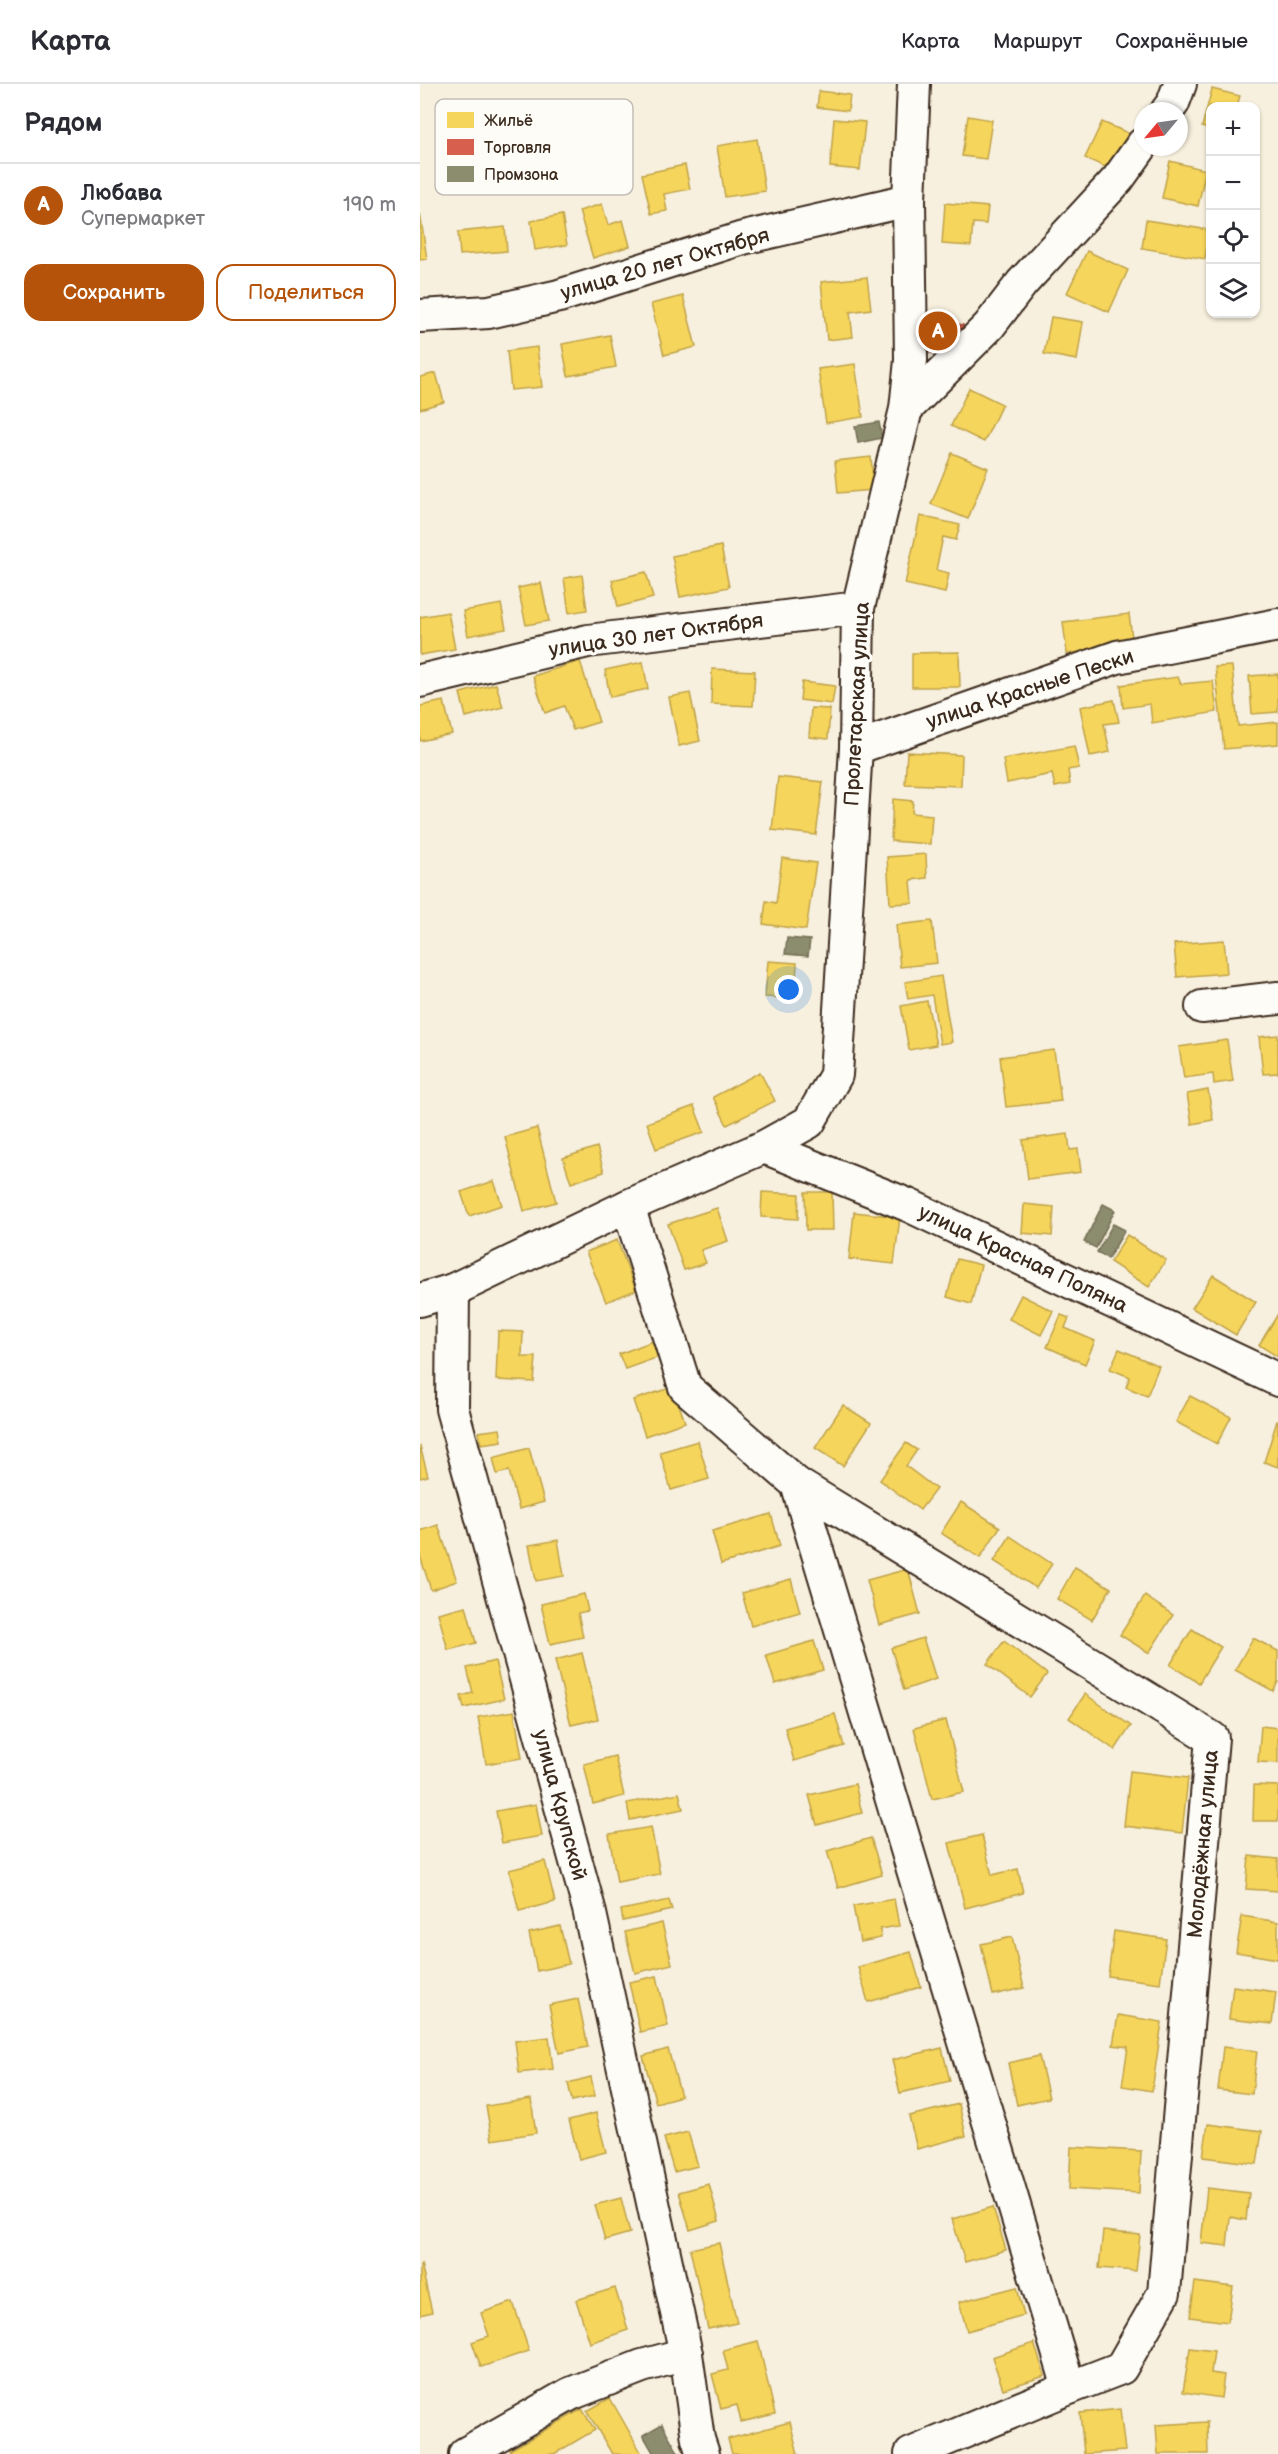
<!DOCTYPE html>
<html lang="ru">
<meta charset="utf-8">
<style>
:root{--surface:#fff;--page:#f7f7f7;--text:#2b2b33;--muted:#7c7c81;--line:#e1e1e2;--accent:#b45309}
body{margin:0;font-family:"Balsamiq Sans",sans-serif;background:var(--page);color:var(--text)}
.controls{position:absolute;right:18px;top:18px;display:grid;overflow:hidden;border-radius:12px;box-shadow:0 2px 4px #0004}
.controls button{width:54px;height:54px;display:grid;place-items:center;padding:0;border:0;border-bottom:2px solid var(--line);background:var(--surface);color:var(--text);font:30px sans-serif}
.compass{position:absolute;left:714px;top:18px;width:54px;height:54px;border-radius:50%;background:var(--surface);box-shadow:0 2px 4px #0004;rotate:241deg}
.you{position:absolute;left:369px;top:906px;width:21px;height:21px;margin:-15px;border:4px solid #fff;border-radius:50%;background:#1a73e8;box-shadow:0 0 0 9px #1a73e833}
.badge{display:grid;place-items:center;width:39px;height:39px;border-radius:50%;background:var(--accent);color:#fff;font-size:20px;font-weight:700}
.pin{position:absolute;translate:-50% -50%;border:3px solid #fff;box-shadow:0 2px 6px #0006}
.list{margin:0;padding:0;list-style:none}
h2{display:flex;justify-content:space-between;align-items:center;height:78px;margin:0;padding:0 24px;font-size:26px}
h2 small{font-size:20px;font-weight:400;color:var(--muted)}
.list li{display:grid;grid-template-columns:39px 1fr auto;gap:18px;align-items:center;box-sizing:border-box;height:84px;padding:0 24px;border-top:2px solid var(--line)}
.list b{display:block;font-size:22px;white-space:nowrap}
.list p{margin:0;font-size:20px;white-space:nowrap;color:var(--muted)}
.list em{font-size:20px;font-style:normal;color:var(--muted)}
.actions{display:flex;gap:12px;padding:18px 24px}
.actions a{flex:1;padding:14px 0;border:2px solid var(--accent);border-radius:18px;text-align:center;font-size:21px;color:var(--accent)}
.actions .main{background:var(--accent);color:#fff}
.icon{flex:none;width:33px;height:33px;fill:none;stroke:currentColor;stroke-width:2;stroke-linecap:round;stroke-linejoin:round}
.map{position:relative;flex:none;width:858px;height:2370px;overflow:hidden}
header{display:flex;align-items:center;gap:36px;box-sizing:border-box;height:84px;padding:0 30px;background:var(--surface);border-bottom:2px solid var(--line)}
header strong{font-size:28px}
nav{display:flex;gap:33px;margin-inline-start:auto;font-size:21px}
main{display:flex}
aside{flex:1;background:var(--surface)}
.map>svg:first-child{display:block}
.homes{fill:#f6d55c;stroke:#bea249;stroke-width:1.5}
.shops{fill:#d6604d;stroke:#a8503f;stroke-width:1.5}
.industry{fill:#8c8c6e;stroke:#746f56;stroke-width:1.5}
.lines{fill:none;stroke-linecap:round;stroke-linejoin:round}
.minor-casing{stroke:#3b2a1e;stroke-width:36}
.minor{stroke:#fdfcf7;stroke-width:32}
.labels{text-anchor:middle;dominant-baseline:central;stroke-width:6;stroke-linejoin:round;paint-order:stroke}
.street-label{font-size:21px;fill:#3b2a1e;stroke:#fdfcf7}
.key{fill:#fdfcf7;stroke:#c3bdb6;stroke-width:1.5}
.key-label{font-size:16px;fill:#3b2a1e}
</style>
<header>
<strong>Карта</strong>
<nav><a>Карта</a><a>Маршрут</a><a>Сохранённые</a></nav>
</header>
<main>
<aside>
<h2>Рядом<small></small></h2>
<ul class="list">
<li><span class="badge">A</span><div><b>Любава</b><p>Супермаркет</p></div><em>190 m</em></li>
</ul>
<div class="actions"><a class="main">Сохранить</a><a>Поделиться</a></div>
</aside>
<div class="map">
<svg width="858" height="2370" viewBox="0 0 858 2370">
<rect width="100%" height="100%" fill="#f8f0de"/>
<filter id="ink" filterUnits="userSpaceOnUse"><feTurbulence type="fractalNoise" baseFrequency=".0167" numOctaves="2"/><feDisplacementMap in="SourceGraphic" scale="12" xChannelSelector="R" yChannelSelector="G"/><feConvolveMatrix kernelMatrix="1 2 1 2 8 2 1 2 1" color-interpolation-filters="sRGB"/></filter>
<g filter="url(#ink)">
<g class="homes">
<polygon points="792,5 820,12 817,22 790,22 790,46 782,43"/>
<polygon points="399,7 430,11 428,27 397,23"/>
<polygon points="548,32 572,36 566,75 542,72"/>
<polygon points="414,35 445,38 440,86 410,83"/>
<polygon points="682,38 708,49 692,86 665,74"/>
<polygon points="337,55 345,107 305,113 297,62"/>
<polygon points="750,77 786,86 778,122 742,114"/>
<polygon points="265,81 270,105 244,110 247,127 231,130 222,90"/>
<polygon points="525,119 568,123 566,140 553,139 551,162 522,160"/>
<polygon points="182,120 188,141 203,136 210,162 173,174 159,127"/>
<polygon points="0,129 7,175 0,176"/>
<polygon points="142,131 147,161 115,166 111,137"/>
<polygon points="726,136 789,146 785,175 722,164"/>
<polygon points="85,143 87,167 40,171 38,148"/>
<polygon points="667,167 708,186 689,228 647,209"/>
<polygon points="447,193 451,225 430,228 433,253 407,256 401,198"/>
<polygon points="263,212 276,263 244,271 231,220"/>
<polygon points="631,233 663,238 657,276 624,270"/>
<polygon points="190,251 196,283 148,292 142,260"/>
<polygon points="117,263 122,303 91,306 87,267"/>
<polygon points="435,280 443,333 406,339 398,285"/>
<polygon points="16,289 24,318 0,325 0,293"/>
<polygon points="549,304 582,320 564,358 531,342"/>
<polygon points="532,369 568,384 548,435 511,420"/>
<polygon points="451,373 454,406 418,409 415,377"/>
<polygon points="500,432 540,441 536,456 523,453 516,486 529,489 525,509 485,500"/>
<polygon points="301,462 309,503 260,513 252,472"/>
<polygon points="226,488 233,514 198,523 192,496"/>
<polygon points="162,491 167,526 149,529 144,494"/>
<polygon points="121,499 129,537 106,541 98,504"/>
<polygon points="81,520 86,545 48,552 43,527"/>
<polygon points="28,528 35,565 0,571 0,533"/>
<polygon points="709,530 713,562 647,570 643,538"/>
<polygon points="539,568 540,603 492,603 492,569"/>
<polygon points="160,577 179,638 153,646 144,622 125,629 113,592"/>
<polygon points="223,578 228,605 190,613 185,586"/>
<polygon points="812,582 818,642 858,638 858,660 804,665 795,583"/>
<polygon points="292,585 335,587 333,622 291,620"/>
<polygon points="858,590 858,628 832,630 829,592"/>
<polygon points="758,593 761,600 793,597 797,628 732,639 730,620 703,624 701,601"/>
<polygon points="382,598 415,602 412,620 380,616"/>
<polygon points="76,600 83,623 46,633 40,609"/>
<polygon points="270,609 280,657 259,662 249,613"/>
<polygon points="694,616 699,638 684,640 690,668 670,672 660,623"/>
<polygon points="24,617 32,650 0,657 0,622"/>
<polygon points="391,624 410,625 408,655 389,653"/>
<polygon points="654,662 659,684 648,686 650,700 635,703 632,690 587,699 583,675"/>
<polygon points="487,668 542,671 541,702 485,700"/>
<polygon points="358,693 403,698 396,751 352,746"/>
<polygon points="473,715 493,717 492,729 512,731 510,760 471,757"/>
<polygon points="506,770 507,794 491,796 493,819 470,820 467,773"/>
<polygon points="362,774 396,779 386,846 343,840 346,817 356,819"/>
<polygon points="512,837 517,879 480,883 476,841"/>
<polygon points="804,856 807,889 757,893 754,860"/>
<polygon points="348,877 377,879 375,915 345,913"/>
<polygon points="521,892 532,958 520,960 512,911 488,915 485,898"/>
<polygon points="507,917 516,961 489,966 481,922"/>
<polygon points="858,951 858,989 843,990 839,953"/>
<polygon points="807,956 813,997 794,1000 793,990 764,994 759,963"/>
<polygon points="634,966 641,1017 586,1023 580,973"/>
<polygon points="340,988 355,1017 307,1041 293,1013"/>
<polygon points="788,1006 793,1036 772,1040 767,1010"/>
<polygon points="274,1022 284,1048 236,1065 227,1039"/>
<polygon points="117,1044 136,1118 104,1127 85,1053"/>
<polygon points="648,1050 650,1066 658,1065 661,1088 608,1095 603,1056"/>
<polygon points="177,1063 184,1088 151,1099 143,1074"/>
<polygon points="74,1097 82,1121 49,1132 41,1108"/>
<polygon points="342,1108 379,1110 378,1135 341,1133"/>
<polygon points="385,1108 412,1108 413,1146 386,1146"/>
<polygon points="604,1120 634,1123 632,1152 602,1149"/>
<polygon points="297,1124 308,1157 281,1166 286,1179 264,1186 248,1140"/>
<polygon points="434,1128 480,1133 474,1180 429,1175"/>
<polygon points="707,1151 746,1176 729,1203 690,1178"/>
<polygon points="197,1156 216,1206 186,1218 166,1168"/>
<polygon points="537,1175 561,1181 551,1220 527,1213"/>
<polygon points="793,1191 836,1218 816,1251 772,1224"/>
<polygon points="601,1211 633,1227 621,1251 589,1235"/>
<polygon points="858,1230 858,1273 839,1261"/>
<polygon points="641,1231 649,1234 645,1244 675,1257 665,1280 627,1263"/>
<polygon points="78,1247 103,1248 102,1273 116,1273 114,1298 76,1296"/>
<polygon points="238,1255 244,1271 205,1285 199,1270"/>
<polygon points="699,1265 739,1282 727,1312 706,1303 710,1293 690,1285"/>
<polygon points="253,1303 265,1338 225,1352 213,1316"/>
<polygon points="770,1312 811,1333 797,1360 756,1338"/>
<polygon points="423,1321 451,1339 423,1382 395,1364"/>
<polygon points="857,1337 858,1338 858,1383 844,1378"/>
<polygon points="80,1345 82,1357 61,1360 59,1348"/>
<polygon points="278,1357 289,1395 251,1406 240,1368"/>
<polygon points="486,1359 497,1366 486,1382 516,1405 500,1426 460,1396"/>
<polygon points="0,1362 8,1392 0,1394"/>
<polygon points="109,1364 124,1418 99,1425 89,1387 77,1390 73,1374"/>
<polygon points="541,1418 580,1443 560,1474 521,1449"/>
<polygon points="351,1430 360,1462 301,1480 292,1447"/>
<polygon points="18,1441 37,1497 11,1506 0,1472 0,1447"/>
<polygon points="590,1452 632,1480 616,1504 574,1477"/>
<polygon points="138,1456 144,1492 116,1497 109,1461"/>
<polygon points="655,1483 691,1504 672,1536 637,1515"/>
<polygon points="488,1485 500,1530 459,1541 447,1496"/>
<polygon points="371,1495 380,1528 331,1542 322,1509"/>
<polygon points="164,1510 168,1527 158,1529 163,1553 130,1560 121,1520"/>
<polygon points="725,1512 753,1531 729,1569 700,1551"/>
<polygon points="46,1522 56,1559 28,1566 18,1529"/>
<polygon points="772,1545 801,1563 779,1599 750,1581"/>
<polygon points="503,1554 516,1595 484,1606 471,1564"/>
<polygon points="833,1554 858,1567 858,1598 853,1607 815,1586"/>
<polygon points="394,1557 403,1586 355,1600 346,1571"/>
<polygon points="584,1557 627,1590 610,1613 567,1580"/>
<polygon points="162,1569 178,1635 151,1641 135,1576"/>
<polygon points="75,1577 84,1615 44,1624 41,1612 53,1609 47,1584"/>
<polygon points="665,1610 711,1642 695,1666 649,1634"/>
<polygon points="94,1627 102,1674 66,1680 58,1633"/>
<polygon points="415,1630 424,1662 374,1677 365,1644"/>
<polygon points="526,1636 544,1708 512,1715 494,1644"/>
<polygon points="841,1642 858,1644 858,1679 838,1678"/>
<polygon points="195,1672 204,1712 173,1720 164,1680"/>
<polygon points="710,1687 768,1694 762,1749 704,1742"/>
<polygon points="435,1700 442,1729 397,1741 389,1711"/>
<polygon points="834,1701 858,1702 858,1737 833,1737"/>
<polygon points="259,1709 263,1725 210,1736 207,1719"/>
<polygon points="116,1720 122,1752 82,1759 76,1727"/>
<polygon points="231,1743 240,1790 197,1798 189,1750"/>
<polygon points="562,1751 572,1791 598,1785 603,1809 545,1824 529,1759"/>
<polygon points="451,1754 462,1791 418,1804 407,1767"/>
<polygon points="829,1772 858,1775 858,1807 826,1805"/>
<polygon points="125,1777 135,1818 99,1827 89,1786"/>
<polygon points="474,1815 479,1842 460,1845 461,1854 440,1858 433,1822"/>
<polygon points="249,1816 252,1826 203,1837 201,1826"/>
<polygon points="822,1832 858,1838 858,1875 816,1868"/>
<polygon points="242,1839 252,1880 215,1889 205,1848"/>
<polygon points="140,1842 149,1880 117,1887 109,1849"/>
<polygon points="694,1847 746,1855 740,1899 688,1892"/>
<polygon points="592,1853 604,1904 573,1911 561,1860"/>
<polygon points="491,1868 501,1903 448,1918 438,1883"/>
<polygon points="237,1892 248,1942 220,1948 209,1898"/>
<polygon points="813,1902 856,1908 852,1940 809,1935"/>
<polygon points="158,1915 168,1963 139,1969 129,1921"/>
<polygon points="698,1931 742,1938 732,2007 702,2002 708,1963 693,1961"/>
<polygon points="129,1953 133,1985 99,1989 95,1957"/>
<polygon points="803,1963 837,1967 832,2010 798,2006"/>
<polygon points="522,1964 530,1997 480,2009 472,1976"/>
<polygon points="248,1965 261,2012 236,2019 223,1972"/>
<polygon points="619,1972 629,2014 597,2021 588,1979"/>
<polygon points="171,1993 175,2012 152,2017 148,1999"/>
<polygon points="111,2015 116,2049 72,2056 66,2022"/>
<polygon points="539,2020 546,2052 497,2065 489,2032"/>
<polygon points="176,2029 186,2068 159,2075 149,2036"/>
<polygon points="788,2040 842,2047 837,2080 783,2073"/>
<polygon points="268,2048 278,2082 254,2088 244,2054"/>
<polygon points="651,2063 721,2067 719,2109 649,2105"/>
<polygon points="289,2100 299,2137 270,2146 259,2108"/>
<polygon points="787,2104 829,2109 826,2136 810,2133 807,2162 781,2159"/>
<polygon points="201,2114 210,2149 185,2156 175,2121"/>
<polygon points="573,2123 586,2166 545,2178 532,2135"/>
<polygon points="683,2147 720,2151 716,2187 679,2184"/>
<polygon points="299,2159 317,2239 288,2245 270,2165"/>
<polygon points="1,2180 12,2228 0,2231 0,2181"/>
<polygon points="775,2198 813,2203 808,2238 770,2233"/>
<polygon points="597,2203 604,2231 547,2247 539,2218"/>
<polygon points="195,2204 208,2246 170,2259 156,2216"/>
<polygon points="93,2218 109,2267 61,2283 52,2258 69,2252 61,2229"/>
<polygon points="338,2257 355,2330 321,2338 317,2321 301,2325 292,2290 308,2286 303,2266"/>
<polygon points="614,2259 625,2292 583,2305 572,2273"/>
<polygon points="770,2264 794,2267 791,2289 804,2291 801,2314 763,2308"/>
<polygon points="190,2314 222,2370 192,2370 167,2327"/>
<polygon points="162,2325 175,2346 134,2370 92,2370 90,2366"/>
<polygon points="700,2325 705,2367 664,2370 660,2329"/>
<polygon points="370,2338 378,2370 312,2370 308,2355"/>
<polygon points="787,2338 788,2370 738,2370 736,2341"/>
</g>
<polygon class="shops" points="511,236 543,241 540,261 529,259 527,271 506,268"/>
<g class="industry">
<polygon points="459,338 462,354 438,359 435,342"/>
<polygon points="367,854 390,856 388,872 365,870"/>
<polygon points="683,1120 695,1126 676,1164 664,1158"/>
<polygon points="693,1140 705,1146 688,1175 677,1168"/>
<polygon points="242,2340 259,2370 234,2370 223,2351"/>
</g>
<g class="lines">
<g class="minor-casing">
<g id="minor">
<polyline points="747,27 753,19 760,0"/>
<polyline points="0,232 69,228 139,212 323,154 489,116"/>
<polyline points="486,325 569,242 602,199 698,95 723,60"/>
<polyline points="0,597 168,557 438,524"/>
<polyline points="436,664 697,573 858,541"/>
<polyline points="782,923 858,914"/>
<polyline points="344,1063 488,1121 858,1296"/>
<polyline points="208,1122 265,1303 377,1400 649,2304"/>
<polyline points="33,1206 32,1325 169,1825 266,2270 278,2355 283,2370"/>
<polyline points="0,1216 33,1206 208,1122 344,1063 389,1038 416,991 436,664 438,524 486,325 491,276 489,116 494,0"/>
<polyline points="377,1400 792,1654 744,2209 701,2284 649,2304 491,2370"/>
<polyline points="45,2370 150,2310 222,2282 266,2270"/>
</g>
</g>
<use href="#minor" class="minor"/>
</g>
</g>
<g class="labels">
<g class="street-label">
<text transform="translate(245 180) rotate(-16)">улица 20 лет Октября</text>
<text transform="translate(236 551) rotate(-8)">улица 30 лет Октября</text>
<text transform="translate(610 605) rotate(-18)">улица Красные Пески</text>
<text transform="translate(437 620) rotate(-87)">Пролетарская улица</text>
<text transform="translate(603 1175) rotate(25)">улица Красная Поляна</text>
<text transform="translate(140 1721) rotate(75)">улица Крупской</text>
<text transform="translate(783 1760) rotate(-85)">Молодёжная улица</text>
</g>
</g>
<rect x="15" y="15" width="198" height="96" rx="9" class="key"/>
<rect x="27" y="28" width="27" height="16" fill="#f6d55c"/>
<rect x="27" y="55" width="27" height="16" fill="#d6604d"/>
<rect x="27" y="82" width="27" height="16" fill="#8c8c6e"/>
<g class="key-label">
<text x="64" y="42">Жильё</text>
<text x="64" y="69">Торговля</text>
<text x="64" y="96">Промзона</text>
</g>
</svg>
<div class="controls">
<button>+</button>
<button>−</button>
<button><svg class="icon" aria-label="locate" viewBox="0 0 24 24"><circle cx="12" cy="12" r="6"/><path d="M12 2v4M12 18v4M2 12h4M18 12h4"/></svg></button>
<button><svg class="icon" aria-label="layers" viewBox="0 0 24 24"><path d="M12 4l9 5-9 5-9-5zM3 14l9 5 9-5"/></svg></button>
</div>
<svg class="compass" viewBox="-18 -18 36 36"><path d="M0-13l5 13h-10z" fill="#e53935"/><path d="M0 13l5-13h-10z" fill="#7c7c81"/></svg>
<div class="you"></div>
<div class="pin badge" style="left:518px;top:247px">A</div>
</div>
</main>
